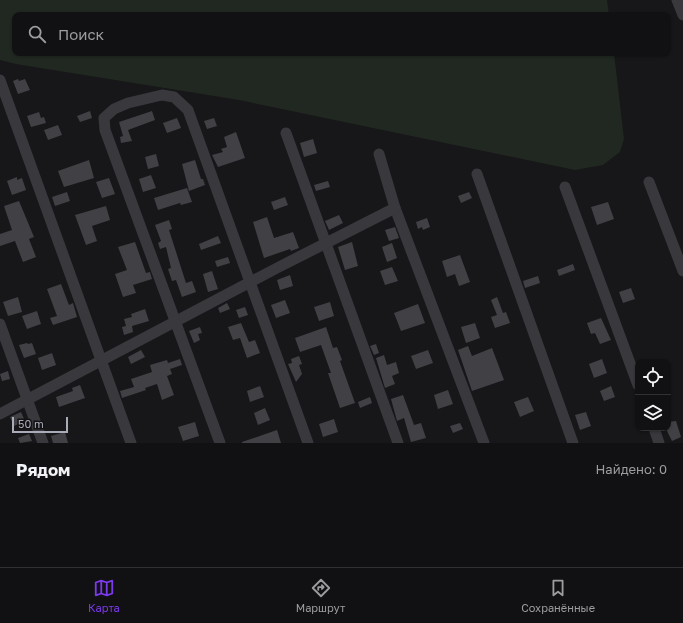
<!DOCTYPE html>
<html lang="ru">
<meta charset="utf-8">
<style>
:root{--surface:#111012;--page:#1e1e20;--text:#f1f3f6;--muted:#9c9d9f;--line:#303032;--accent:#7c3aed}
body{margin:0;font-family:"Golos Text",sans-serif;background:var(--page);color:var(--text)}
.controls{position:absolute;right:12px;bottom:12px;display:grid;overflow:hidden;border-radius:8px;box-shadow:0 1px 3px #0004}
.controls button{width:36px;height:36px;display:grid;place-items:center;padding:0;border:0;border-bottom:1px solid var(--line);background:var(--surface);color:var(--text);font:20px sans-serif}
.scale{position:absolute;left:12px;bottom:10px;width:56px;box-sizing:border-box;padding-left:4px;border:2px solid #a9acb8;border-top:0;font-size:11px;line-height:14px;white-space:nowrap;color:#a9acb8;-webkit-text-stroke:3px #121113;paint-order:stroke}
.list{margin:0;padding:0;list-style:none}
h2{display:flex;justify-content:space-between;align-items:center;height:52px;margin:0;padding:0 16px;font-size:17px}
h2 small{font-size:13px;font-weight:400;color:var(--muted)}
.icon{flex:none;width:22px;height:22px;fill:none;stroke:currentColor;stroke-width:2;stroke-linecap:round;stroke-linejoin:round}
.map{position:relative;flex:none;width:683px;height:443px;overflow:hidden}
.search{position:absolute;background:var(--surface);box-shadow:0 1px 3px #0004;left:12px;right:12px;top:12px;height:44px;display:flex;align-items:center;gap:10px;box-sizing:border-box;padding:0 14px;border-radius:8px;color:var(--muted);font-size:15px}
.sheet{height:124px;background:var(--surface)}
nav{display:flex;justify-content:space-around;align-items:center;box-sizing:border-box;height:56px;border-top:1px solid var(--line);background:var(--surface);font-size:11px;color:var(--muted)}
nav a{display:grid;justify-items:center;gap:2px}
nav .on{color:var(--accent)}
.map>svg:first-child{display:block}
.green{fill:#212822}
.building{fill:#414145}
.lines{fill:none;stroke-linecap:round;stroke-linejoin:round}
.minor{stroke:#38383d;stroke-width:11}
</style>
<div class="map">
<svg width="683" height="443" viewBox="0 0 683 443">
<rect width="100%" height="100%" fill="#171618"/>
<polygon class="green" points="0,0 607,0 609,15 15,15 15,53 614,53 624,139 620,152 603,165 575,170 239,100 16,64 0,60"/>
<g class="building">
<polygon points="18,79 19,81 25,79 30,90 18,94 13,81"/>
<polygon points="90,111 92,118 80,122 77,116"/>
<polygon points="152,111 155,120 128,130 132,141 121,143 120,137 123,136 119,122"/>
<polygon points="39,112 41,118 44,117 46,123 31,127 27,116"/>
<polygon points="177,118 181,128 167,133 163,123"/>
<polygon points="214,118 217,126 207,129 204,121"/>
<polygon points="58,125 62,135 48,140 44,130"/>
<polygon points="236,132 245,158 218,167 212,155 223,152 221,149 227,147 224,137"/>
<polygon points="313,139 317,153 304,157 300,143"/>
<polygon points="156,154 159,166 148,169 145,157"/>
<polygon points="89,160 94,178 64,187 58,171"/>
<polygon points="195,160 201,179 203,179 205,185 189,191 182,164"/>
<polygon points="151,175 156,188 143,192 139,179"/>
<polygon points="17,177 17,180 22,178 26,190 12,195 7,181"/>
<polygon points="109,178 115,194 102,198 96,182"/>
<polygon points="328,181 330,187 316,191 314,185"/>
<polygon points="187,188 192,202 181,205 180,203 158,210 154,198"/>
<polygon points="67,192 70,201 55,206 52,197"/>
<polygon points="469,192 472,198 461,203 458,196"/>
<polygon points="285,197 288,205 274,210 271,202"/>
<polygon points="19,201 34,237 29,239 36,257 23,262 15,241 0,246 0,234 12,230 4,206"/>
<polygon points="608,202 614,219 597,225 591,207"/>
<polygon points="106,206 110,220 92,226 97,241 86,245 75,215"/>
<polygon points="339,215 343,223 329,230 325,221"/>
<polygon points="267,217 274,238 293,232 299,248 291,251 290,249 264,258 253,222"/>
<polygon points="427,218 430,227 423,230 422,227 418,229 416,222"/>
<polygon points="169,220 172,229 169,230 186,283 192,281 196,292 182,297 176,280 172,281 168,269 171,268 166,247 160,249 158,243 161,241 155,225"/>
<polygon points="395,227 399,238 389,241 385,230"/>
<polygon points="218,236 221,243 201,250 199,244"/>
<polygon points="135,242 146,273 150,272 152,279 133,285 136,293 123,297 115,274 127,270 118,247"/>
<polygon points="352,242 358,266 345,270 338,247"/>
<polygon points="392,243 397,258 387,262 382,247"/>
<polygon points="460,255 470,282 459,286 455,274 447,277 442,261"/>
<polygon points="228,257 230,263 217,267 215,261"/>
<polygon points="573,264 575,270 559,276 557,270"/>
<polygon points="392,267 398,281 385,285 380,271"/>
<polygon points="212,271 218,289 208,292 203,274"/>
<polygon points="290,275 293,286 280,290 277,280"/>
<polygon points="538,276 540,283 525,288 523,281"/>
<polygon points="61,284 69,305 73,303 77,317 53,325 50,318 57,316 47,289"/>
<polygon points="631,288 635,299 623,303 619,292"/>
<polygon points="18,297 22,312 8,316 3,302"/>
<polygon points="497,297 503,313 506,312 510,323 495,328 491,317 497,315 491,300"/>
<polygon points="285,300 290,313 276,318 271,305"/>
<polygon points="330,302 334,316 319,321 314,307"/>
<polygon points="227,303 230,309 220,313 218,308"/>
<polygon points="418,304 425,323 401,331 394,313"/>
<polygon points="245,307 248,315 239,318 236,310"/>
<polygon points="145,309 149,321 132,326 133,332 124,335 122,327 126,326 124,319 132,317 131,314"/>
<polygon points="37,311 41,324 27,329 22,316"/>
<polygon points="601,318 611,340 600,344 595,333 591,334 587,323"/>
<polygon points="241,323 249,342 255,340 260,353 247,358 240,338 233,340 228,327"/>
<polygon points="475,323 480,338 466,343 461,327"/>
<polygon points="200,327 202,333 198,334 200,340 194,343 189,331"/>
<polygon points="326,327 333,348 337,347 342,360 340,361 355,403 340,408 328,373 331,373 321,345 300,352 295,338"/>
<polygon points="27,343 28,344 32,343 36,354 24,358 19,345"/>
<polygon points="376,344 379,353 374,355 370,346"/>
<polygon points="468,346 472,356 492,348 504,380 472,391 458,350"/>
<polygon points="141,350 145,357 131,364 128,357"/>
<polygon points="428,350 433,363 416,369 411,356"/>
<polygon points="52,353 56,365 42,370 38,358"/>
<polygon points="384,355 387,365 396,362 399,373 392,376 395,384 385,388 376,358"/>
<polygon points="299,356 302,364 299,365 302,374 296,382 288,364 292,363 291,359"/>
<polygon points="180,359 182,365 170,369 172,374 167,376 174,395 162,400 157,384 145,388 146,390 122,398 120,391 134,387 131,379 152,372 150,365 167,360 168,363"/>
<polygon points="602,359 607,373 594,378 589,364"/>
<polygon points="8,371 10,379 2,381 0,374"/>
<polygon points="80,385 85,398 59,407 56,397 73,391 72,388"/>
<polygon points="260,386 264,397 250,402 247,391"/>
<polygon points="611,386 615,397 604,401 600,391"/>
<polygon points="448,390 453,404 438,409 434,395"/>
<polygon points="403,395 414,425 421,423 426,438 411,442 404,418 397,421 391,399"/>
<polygon points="370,397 372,403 360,408 358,402"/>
<polygon points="528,397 534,411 520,417 514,402"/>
<polygon points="265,408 270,420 258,425 254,413"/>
<polygon points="21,412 25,421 14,426 10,417"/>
<polygon points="586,412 591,426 580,430 575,415"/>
<polygon points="334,419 338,432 323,437 319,424"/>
<polygon points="676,421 681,437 672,441 667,431 668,422"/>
<polygon points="195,422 199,436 183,441 178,427"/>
<polygon points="460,423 463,429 453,433 450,426"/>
<polygon points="277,430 281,443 242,443 242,442"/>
<polygon points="65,432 68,443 53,443 51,436"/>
<polygon points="29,434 32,441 20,443 18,438"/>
</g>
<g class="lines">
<g class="minor">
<polyline points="677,0 683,15"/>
<polyline points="0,80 131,443"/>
<polyline points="286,133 398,443"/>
<polyline points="379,154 395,208 484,443"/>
<polyline points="477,174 573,443"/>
<polyline points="649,182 683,271"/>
<polyline points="565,187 638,385"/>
<polyline points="0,324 43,443"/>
<polyline points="0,414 277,268 395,208"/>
<polyline points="654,428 659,443"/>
<polyline points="220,443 105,130 104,118 114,109 128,103 162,95 174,97 188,110 308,443"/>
</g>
</g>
</svg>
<div class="controls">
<button><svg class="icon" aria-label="locate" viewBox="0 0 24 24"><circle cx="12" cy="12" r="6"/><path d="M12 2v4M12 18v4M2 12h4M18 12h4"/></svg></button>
<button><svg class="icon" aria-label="layers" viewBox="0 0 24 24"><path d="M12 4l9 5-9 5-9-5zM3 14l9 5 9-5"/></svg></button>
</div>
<div class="scale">50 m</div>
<div class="search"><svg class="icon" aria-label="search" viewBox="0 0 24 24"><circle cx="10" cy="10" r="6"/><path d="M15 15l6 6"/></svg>Поиск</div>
</div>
<section class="sheet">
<h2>Рядом<small>Найдено: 0</small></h2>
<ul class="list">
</ul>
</section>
<nav>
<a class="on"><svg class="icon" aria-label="map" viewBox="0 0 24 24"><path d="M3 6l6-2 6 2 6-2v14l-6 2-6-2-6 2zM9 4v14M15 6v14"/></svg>Карта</a>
<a><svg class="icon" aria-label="directions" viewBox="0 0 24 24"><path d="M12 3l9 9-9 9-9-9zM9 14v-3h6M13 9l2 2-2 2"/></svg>Маршрут</a>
<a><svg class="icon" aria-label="saved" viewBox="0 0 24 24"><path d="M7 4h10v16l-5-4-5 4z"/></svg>Сохранённые</a>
</nav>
